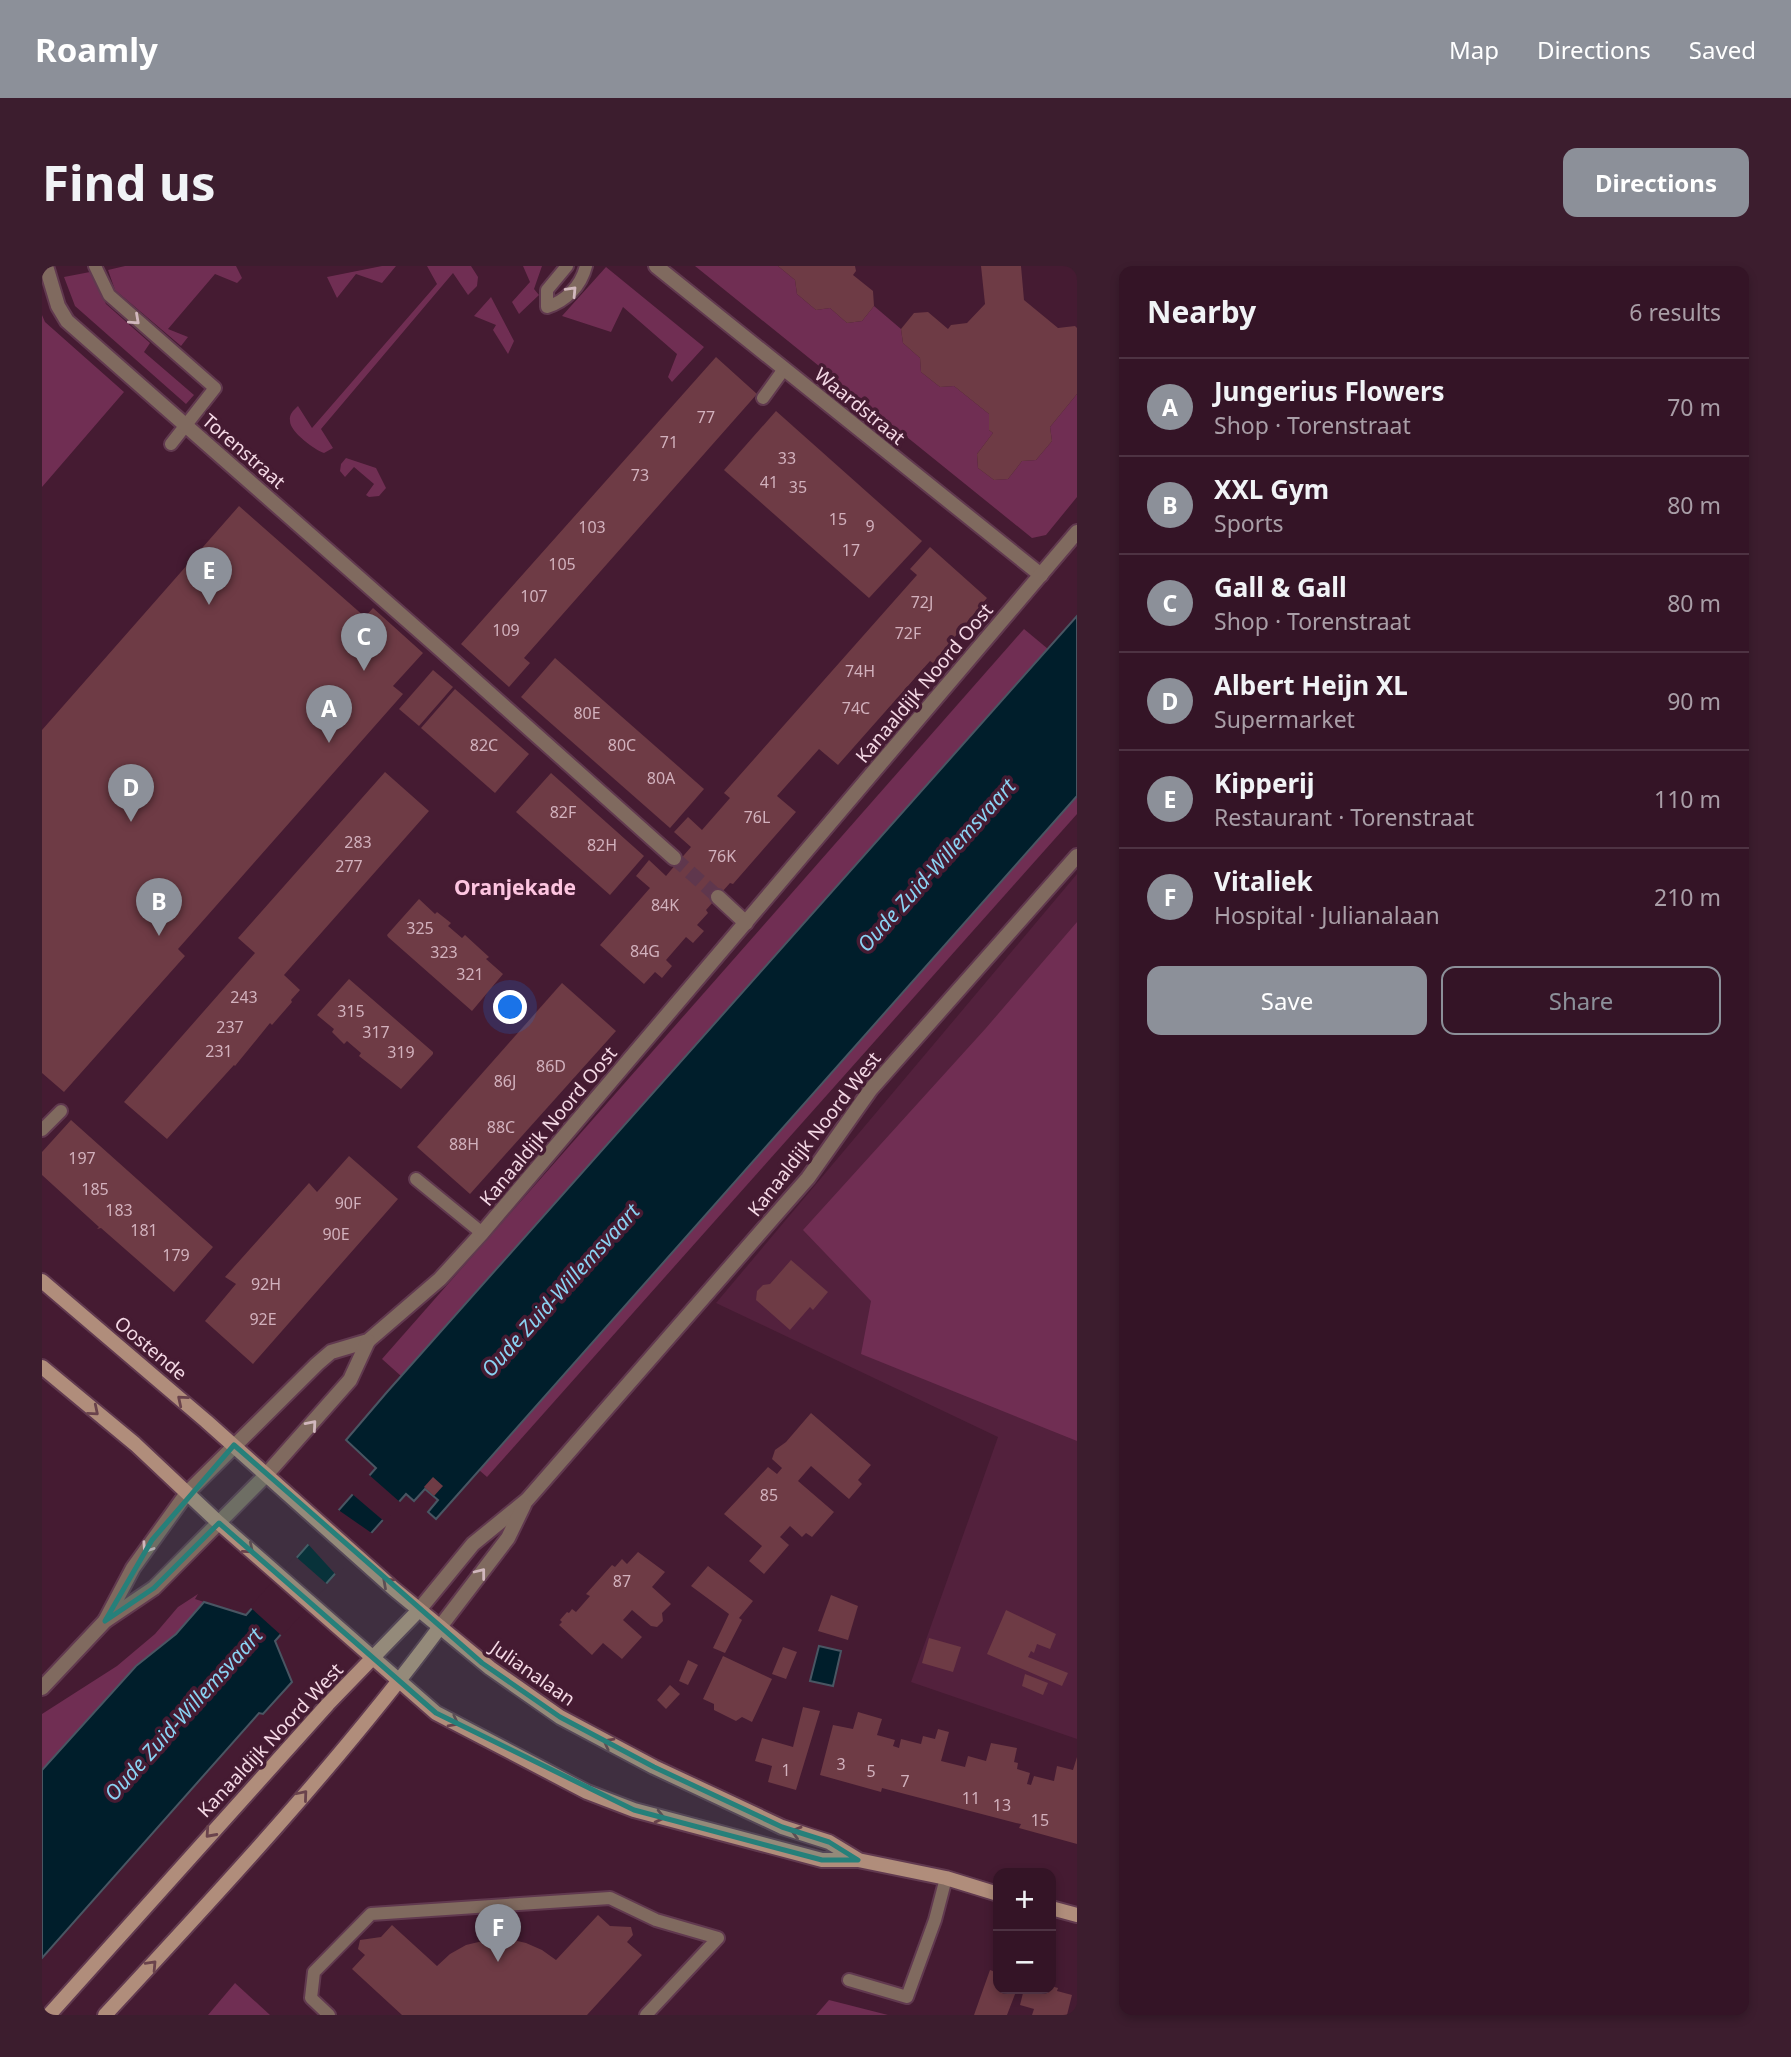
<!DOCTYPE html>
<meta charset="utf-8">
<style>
:root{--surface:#341426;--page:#3c1d2e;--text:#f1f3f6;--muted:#a99ea7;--line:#4e3343;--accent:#8c9099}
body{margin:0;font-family:"Noto Sans",sans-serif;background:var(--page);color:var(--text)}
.controls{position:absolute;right:21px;bottom:21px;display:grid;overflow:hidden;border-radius:14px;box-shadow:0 4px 10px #0003}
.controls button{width:63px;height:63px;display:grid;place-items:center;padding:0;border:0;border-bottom:2px solid var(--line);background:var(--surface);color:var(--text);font:35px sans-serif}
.you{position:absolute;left:469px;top:742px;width:24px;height:24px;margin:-18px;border:5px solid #fff;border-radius:50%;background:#1a73e8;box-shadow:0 0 0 10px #1a73e833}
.badge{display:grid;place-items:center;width:46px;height:46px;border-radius:50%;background:var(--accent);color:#fff;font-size:23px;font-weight:700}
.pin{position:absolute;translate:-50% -58px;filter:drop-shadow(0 2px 4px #0008)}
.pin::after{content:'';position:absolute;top:37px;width:24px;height:21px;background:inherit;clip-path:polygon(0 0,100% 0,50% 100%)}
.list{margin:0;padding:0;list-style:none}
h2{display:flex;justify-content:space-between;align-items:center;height:91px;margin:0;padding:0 28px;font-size:30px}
h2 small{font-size:23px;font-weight:400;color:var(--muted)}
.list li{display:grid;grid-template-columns:46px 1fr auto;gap:21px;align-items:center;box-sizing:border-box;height:98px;padding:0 28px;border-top:2px solid var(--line)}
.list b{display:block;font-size:26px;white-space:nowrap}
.list p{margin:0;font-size:23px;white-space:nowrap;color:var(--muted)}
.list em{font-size:23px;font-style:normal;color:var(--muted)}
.actions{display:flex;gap:14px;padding:21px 28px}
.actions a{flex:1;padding:16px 0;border:2px solid var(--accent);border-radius:14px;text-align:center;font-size:24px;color:var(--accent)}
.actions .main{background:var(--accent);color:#fff}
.map{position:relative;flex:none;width:1035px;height:1749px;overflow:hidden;border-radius:14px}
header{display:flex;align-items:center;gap:42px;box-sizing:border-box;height:98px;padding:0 35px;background:var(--accent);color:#fff}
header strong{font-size:33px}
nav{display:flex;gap:38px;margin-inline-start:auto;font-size:24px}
.intro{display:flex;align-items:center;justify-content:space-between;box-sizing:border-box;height:168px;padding:0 42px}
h1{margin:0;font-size:49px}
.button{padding:18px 32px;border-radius:14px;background:var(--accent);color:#fff;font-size:24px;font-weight:700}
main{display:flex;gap:42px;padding:0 42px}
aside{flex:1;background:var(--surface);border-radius:14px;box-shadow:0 4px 10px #0003}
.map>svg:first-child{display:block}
.built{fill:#53213d}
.green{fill:#702e53}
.water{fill:#001e2b;stroke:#495663;stroke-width:2}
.pier{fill:#451b32}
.building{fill:#6e3b45}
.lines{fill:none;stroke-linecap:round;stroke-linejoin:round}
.pedestrian-tunnel{stroke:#5f374d;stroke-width:14;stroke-dasharray:14 7;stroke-linecap:butt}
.service-casing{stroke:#61394f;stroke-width:16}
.pedestrian-casing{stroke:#61394f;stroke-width:18}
.minor-casing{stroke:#61394f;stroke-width:18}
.tertiary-casing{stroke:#61394f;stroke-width:18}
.secondary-casing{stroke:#61394f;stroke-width:18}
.service{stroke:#806a5f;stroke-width:12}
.pedestrian{stroke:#806a5f;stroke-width:14}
.minor{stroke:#806a5f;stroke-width:14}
.tertiary{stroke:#806a5f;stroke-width:14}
.secondary{stroke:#b08d7b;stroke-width:14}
.oneway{stroke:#d1b7bd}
.oneway2{stroke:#6a434c}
.marked{fill:#26807a;fill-opacity:0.2;stroke:#26807a;stroke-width:5;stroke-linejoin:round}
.labels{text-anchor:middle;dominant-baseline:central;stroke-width:7;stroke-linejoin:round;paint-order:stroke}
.number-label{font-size:16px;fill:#d2b1bd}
.street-label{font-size:19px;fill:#f4d8e5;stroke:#451b32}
.water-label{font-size:21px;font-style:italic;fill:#8ad2f2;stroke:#451b32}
.neighbourhood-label{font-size:21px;font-weight:bold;fill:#fdc5e0;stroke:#451b32}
</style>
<header>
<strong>Roamly</strong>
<nav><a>Map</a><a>Directions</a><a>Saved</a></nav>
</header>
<div class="intro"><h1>Find us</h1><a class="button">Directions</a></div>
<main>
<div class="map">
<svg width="1035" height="1749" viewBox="0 0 1035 1749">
<rect width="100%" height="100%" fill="#451b32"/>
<polygon class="built" points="1035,608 1035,1473 869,1416 956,1171 674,1037"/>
<g class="green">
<polygon points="83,0 194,0 200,12 195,17 173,8 126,63 146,71 139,80 73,24 66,4"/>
<polygon points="340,0 354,0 340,17 314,8 295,32 285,11"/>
<path d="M 385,0 L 429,0 L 436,11 L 435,20 L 426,29 L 411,7 L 279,163 L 291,182 L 282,187 C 273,184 248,166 248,155 C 247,148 251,145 256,140 L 270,162 L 395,18 Z"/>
<polygon points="481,0 500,0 492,23 497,29 477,48 470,36 488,16"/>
<polygon points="653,0 736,0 753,14 755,28 774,44 788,42 805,57 820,55 832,40 859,63 861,77 878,92 879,106 898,121 912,120 947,148 947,164 951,167 935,188 936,202 952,214 966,213 980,195 994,194 1010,175 1008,161 1035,128 1035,231 1004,269 990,272"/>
<polygon points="564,1 662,81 630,116 626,111 635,88 581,41 569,66 520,50"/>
<polygon points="48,6 64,38 108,77 102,86 152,129 144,138 33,40 22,11"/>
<polygon points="449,31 472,75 466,88 451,64 454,59 432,50"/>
<polygon points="0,49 3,56 82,126 0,221"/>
<polygon points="304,192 334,202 344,222 337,230 327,231 324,229 332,218 312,201 303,211 298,205 299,198"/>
<polygon points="982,363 1006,383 359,1110 340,1093"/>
<polygon points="1035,530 1035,548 445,1211 437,1204"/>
<polygon points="1035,656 1035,1175 819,1088 829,1035 761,964 944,762"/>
<polygon points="156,1328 153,1333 162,1336 134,1368 94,1400 0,1504 0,1448 75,1400 113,1368 136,1341"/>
<polygon points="193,1717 228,1749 166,1749"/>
<polygon points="787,1734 846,1749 774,1749"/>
</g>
<g class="water">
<polygon points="1035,350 1035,530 394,1253 386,1246 396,1234 383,1223 372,1235 364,1228 233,1375 250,1416 221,1448 217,1447 0,1692 0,1504 94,1400 134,1368 162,1336 204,1349 334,1202 304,1174 345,1126"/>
<polygon points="777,1380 799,1385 791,1420 768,1415"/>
</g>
<g class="pier">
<polygon points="326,1208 359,1237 343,1256 309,1227"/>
<polygon points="295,1243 331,1268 295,1310 265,1277"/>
<polygon points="253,1290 286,1319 240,1370 208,1341"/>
</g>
<g class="building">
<polygon points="736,0 813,0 814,5 811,9 831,25 832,40 820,55 805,57 788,42 774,44 755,28 753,14"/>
<polygon points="939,0 979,0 982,34 1016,62 1033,60 1035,62 1035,128 1008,161 1010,175 994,194 980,195 966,213 952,214 936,202 935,188 951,167 947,164 947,148 912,120 898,121 879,106 878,92 861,77 859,63 872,47 886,46 906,63 909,59 925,57 943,38"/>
<polygon points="674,91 715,128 482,392 488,397 467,421 419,378"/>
<polygon points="734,145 880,275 827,332 682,204"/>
<polygon points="197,240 323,351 331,342 381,387 351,420 361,428 136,683 143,690 22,826 0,807 0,464"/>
<polygon points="888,281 945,332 891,397 888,395 796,499 777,483 735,530 754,546 691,618 688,617 664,644 666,647 655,659 662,665 651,677 644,671 624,694 630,700 620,712 613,706 602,718 558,679 608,622 594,610 607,594 624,610 629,604 649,581 632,566 646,551 660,564 688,532 682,527 875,309 868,303"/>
<polygon points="513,392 662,523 628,562 479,431"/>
<polygon points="391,404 411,421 377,460 357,443"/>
<polygon points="413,423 487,488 453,527 379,462"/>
<polygon points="343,506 387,545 242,709 258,724 249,734 250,736 230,759 228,757 193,800 192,799 125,873 82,836 213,687 196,672"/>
<polygon points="509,507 602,590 568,629 474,546"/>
<polygon points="377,633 393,648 395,646 409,657 406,660 420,672 423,669 447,691 444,693 461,708 430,745 346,671 345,669"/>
<polygon points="307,713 391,786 391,788 359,823 317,790 319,787 305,775 302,778 290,766 292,763 275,749"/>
<polygon points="520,717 574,765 428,928 375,881"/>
<polygon points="29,854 171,981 132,1026 59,962 55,963 57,961 0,909 0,886"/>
<polygon points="307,890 356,933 211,1098 163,1055 194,1018 183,1011 267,917 275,926"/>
<polygon points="749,994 786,1026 771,1044 768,1041 748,1064 714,1034 715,1025 721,1019 728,1018"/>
<polygon points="769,1147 829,1199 816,1214 820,1218 807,1233 769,1200 756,1215 792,1246 770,1271 764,1267 760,1271 748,1260 738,1271 747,1279 722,1308 707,1295 720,1280 682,1248 726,1201 735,1208 740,1202 730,1193 733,1184 744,1176"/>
<polygon points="391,1211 401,1220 392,1230 382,1221"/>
<polygon points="596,1286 623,1306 610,1321 629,1338 620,1347 621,1355 615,1361 609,1360 590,1344 581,1354 600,1371 580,1393 561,1377 550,1389 517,1359 520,1356 518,1354 525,1346 527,1347 530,1343 534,1346 548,1330 544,1328 570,1299 573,1301 580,1293 585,1298"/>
<polygon points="666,1300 711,1335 697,1352 700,1354 683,1387 671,1382 687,1348 649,1320"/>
<polygon points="789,1329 816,1340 806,1374 776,1365"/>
<polygon points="964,1344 1014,1368 1008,1383 995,1378 992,1387 989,1385 986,1391 1026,1407 1020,1420 945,1388"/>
<polygon points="887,1372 919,1381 911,1406 880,1397"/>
<polygon points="741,1381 755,1386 744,1413 730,1408"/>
<polygon points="681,1390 730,1413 710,1456 700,1451 694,1455 672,1444 672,1438 661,1433"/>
<polygon points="646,1394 656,1399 646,1419 637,1415"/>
<polygon points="983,1408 1006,1417 1001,1429 980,1420"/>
<polygon points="628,1419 638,1428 624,1443 615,1434"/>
<polygon points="761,1441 778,1445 754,1524 726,1516 730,1500 713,1495 720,1472 751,1481"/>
<polygon points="816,1446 840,1453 835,1469 853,1474 851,1480 857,1482 859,1473 879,1478 881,1470 893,1473 896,1463 907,1466 899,1495 923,1501 926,1490 944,1495 949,1477 975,1482 972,1496 976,1497 975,1503 988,1507 985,1518 989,1519 992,1510 1012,1515 1015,1500 1031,1504 1035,1491 1035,1578 977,1562 979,1558 974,1557 840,1522 839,1526 778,1509 791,1459 811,1463"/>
<polygon points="556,1649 568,1660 589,1661 591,1669 585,1676 600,1689 545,1749 360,1749 310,1703 323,1689 316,1683 318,1674 339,1671 350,1659 395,1700 408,1688 424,1679 449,1673 467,1673 484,1677 500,1684 514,1694"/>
<polygon points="948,1704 956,1707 956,1723 975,1723 965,1749 932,1749"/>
<polygon points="1009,1720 1016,1722 1015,1725 1030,1729 1025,1749 990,1749 992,1743 978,1739 982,1723 1009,1723"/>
</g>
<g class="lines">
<polyline class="pedestrian-tunnel" points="632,592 676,631"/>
<g class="service-casing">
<g id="service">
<polyline points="53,0 67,29 173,122 129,178"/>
<path d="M 525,0 L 505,24 L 505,41 C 524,35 539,20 544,0"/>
<polyline points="721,132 742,103"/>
<polyline points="0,864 19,845"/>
<polyline points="374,913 440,967"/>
<polyline points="807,1714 865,1731 893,1654 904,1612"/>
<polyline points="287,1749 269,1732 272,1706 329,1648 568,1632 614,1654 676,1672 604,1749"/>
</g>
</g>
<g class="pedestrian-casing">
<g id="pedestrian">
<polyline points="4,0 16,40 25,55 399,384 632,592"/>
<polyline points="676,631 704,657"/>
</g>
</g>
<g class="minor-casing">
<g id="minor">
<polyline points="614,0 999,309"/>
<polyline points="63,1355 91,1302 145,1227 275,1098 289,1086 326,1075 398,1013 440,967 1035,266"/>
<polyline points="0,1422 63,1355 112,1322 224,1209 308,1114 326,1075"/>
</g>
</g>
<g class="tertiary-casing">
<g id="tertiary">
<polyline points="377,1344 431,1278 485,1234 730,953 766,912 829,823 1035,590"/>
<polyline points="398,1361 466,1272 482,1239"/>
</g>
</g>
<g class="secondary-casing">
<g id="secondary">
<polyline points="0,1015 164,1155 352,1323 448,1402 518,1451 612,1501 740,1561 787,1576 815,1593"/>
<polyline points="0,1101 93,1178 177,1257 394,1447 545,1526 592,1544 780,1594 816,1594 904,1612 956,1628"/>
<polyline points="1009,1642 1035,1649"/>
<polyline points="7,1749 286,1438 377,1344"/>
<path d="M 63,1749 C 179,1624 296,1498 398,1361"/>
</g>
</g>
<use href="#service" class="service"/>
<use href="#pedestrian" class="pedestrian"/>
<use href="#minor" class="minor"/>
<use href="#tertiary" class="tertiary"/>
<use href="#secondary" class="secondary"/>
</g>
<defs><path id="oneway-chevron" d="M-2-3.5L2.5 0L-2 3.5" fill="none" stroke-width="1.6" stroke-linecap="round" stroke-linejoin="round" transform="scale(1.75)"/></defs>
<g class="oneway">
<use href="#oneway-chevron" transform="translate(530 25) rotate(-47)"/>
<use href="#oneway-chevron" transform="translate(93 54) rotate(42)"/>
<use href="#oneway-chevron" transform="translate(270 1159) rotate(-49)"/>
<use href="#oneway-chevron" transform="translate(105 1282) rotate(124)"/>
<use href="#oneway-chevron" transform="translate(439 1307) rotate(-52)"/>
</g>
<g class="oneway2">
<use href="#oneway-chevron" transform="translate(140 1134) rotate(-140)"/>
<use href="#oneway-chevron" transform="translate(52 1145) rotate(40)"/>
<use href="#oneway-chevron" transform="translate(207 1283) rotate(41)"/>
<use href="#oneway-chevron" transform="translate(345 1316) rotate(-138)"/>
<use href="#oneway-chevron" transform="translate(412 1456) rotate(28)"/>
<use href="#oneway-chevron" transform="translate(566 1477) rotate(-152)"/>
<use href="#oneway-chevron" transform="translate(261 1529) rotate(-50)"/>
<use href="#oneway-chevron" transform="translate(618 1551) rotate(14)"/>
<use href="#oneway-chevron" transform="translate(754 1566) rotate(-163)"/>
<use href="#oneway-chevron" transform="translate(168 1567) rotate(132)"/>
<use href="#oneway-chevron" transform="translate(110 1699) rotate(-47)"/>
</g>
<path class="marked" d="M 192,1179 L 440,1397 L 518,1451 L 612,1501 L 740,1561 L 787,1576 L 816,1594 L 780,1594 L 592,1544 L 394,1447 L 177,1257 L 112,1322 L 63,1355 L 110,1274 Z"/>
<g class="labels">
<g class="number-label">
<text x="664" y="151">77</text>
<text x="627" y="176">71</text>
<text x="745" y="192">33</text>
<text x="598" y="209">73</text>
<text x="727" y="216">41</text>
<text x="756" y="221">35</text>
<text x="796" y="253">15</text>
<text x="828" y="260">9</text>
<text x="550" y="261">103</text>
<text x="809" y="284">17</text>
<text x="520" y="298">105</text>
<text x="492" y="330">107</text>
<text x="880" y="336">72J</text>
<text x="464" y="364">109</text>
<text x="866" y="367">72F</text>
<text x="818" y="405">74H</text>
<text x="814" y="442">74C</text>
<text x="545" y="447">80E</text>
<text x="442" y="479">82C</text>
<text x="580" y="479">80C</text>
<text x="619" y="512">80A</text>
<text x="521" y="546">82F</text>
<text x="715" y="551">76L</text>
<text x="316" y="576">283</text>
<text x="560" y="579">82H</text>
<text x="680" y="590">76K</text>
<text x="307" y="600">277</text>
<text x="623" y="639">84K</text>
<text x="378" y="662">325</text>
<text x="603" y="685">84G</text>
<text x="402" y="686">323</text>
<text x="428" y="708">321</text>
<text x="202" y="731">243</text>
<text x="309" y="745">315</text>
<text x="188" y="761">237</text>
<text x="334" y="766">317</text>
<text x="177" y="785">231</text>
<text x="359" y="786">319</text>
<text x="509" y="800">86D</text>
<text x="463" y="815">86J</text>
<text x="459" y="861">88C</text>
<text x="422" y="878">88H</text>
<text x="40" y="892">197</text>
<text x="53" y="923">185</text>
<text x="306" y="937">90F</text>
<text x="77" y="944">183</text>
<text x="102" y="964">181</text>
<text x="294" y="968">90E</text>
<text x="134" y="989">179</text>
<text x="224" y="1018">92H</text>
<text x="221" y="1053">92E</text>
<text x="727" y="1229">85</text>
<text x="580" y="1315">87</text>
<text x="799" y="1498">3</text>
<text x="744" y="1504">1</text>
<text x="829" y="1505">5</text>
<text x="863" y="1515">7</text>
<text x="929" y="1532">11</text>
<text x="960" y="1539">13</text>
<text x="998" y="1554">15</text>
</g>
<g class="street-label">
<text transform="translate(818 140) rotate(39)">Waardstraat</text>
<text transform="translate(202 185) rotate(41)">Torenstraat</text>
<text transform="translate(882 417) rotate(-50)">Kanaaldijk Noord Oost</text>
<text transform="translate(506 860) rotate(-50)">Kanaaldijk Noord Oost</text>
<text transform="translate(772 868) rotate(-52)">Kanaaldijk Noord West</text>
<text transform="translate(109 1082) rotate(40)">Oostende</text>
<text transform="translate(491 1407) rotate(35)">Julianalaan</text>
<text transform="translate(228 1474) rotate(-47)">Kanaaldijk Noord West</text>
</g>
<g class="water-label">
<text transform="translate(894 599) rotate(-48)">Oude Zuid-Willemsvaart</text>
<text transform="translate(518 1024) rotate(-48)">Oude Zuid-Willemsvaart</text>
<text transform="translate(141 1448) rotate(-48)">Oude Zuid-Willemsvaart</text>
</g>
<g class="neighbourhood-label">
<text x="473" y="621">Oranjekade</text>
</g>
</g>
</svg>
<div class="controls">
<button>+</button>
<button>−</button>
</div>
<div class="you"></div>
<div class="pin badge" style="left:287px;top:477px">A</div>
<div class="pin badge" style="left:117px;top:670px">B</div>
<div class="pin badge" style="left:322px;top:405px">C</div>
<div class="pin badge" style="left:89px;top:556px">D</div>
<div class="pin badge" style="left:167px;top:339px">E</div>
<div class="pin badge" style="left:456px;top:1696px">F</div>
</div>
<aside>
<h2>Nearby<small>6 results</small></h2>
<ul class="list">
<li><span class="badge">A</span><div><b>Jungerius Flowers</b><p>Shop · Torenstraat</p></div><em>70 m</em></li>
<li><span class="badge">B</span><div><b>XXL Gym</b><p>Sports</p></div><em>80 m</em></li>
<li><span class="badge">C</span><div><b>Gall &amp; Gall</b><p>Shop · Torenstraat</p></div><em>80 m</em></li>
<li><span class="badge">D</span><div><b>Albert Heijn XL</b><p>Supermarket</p></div><em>90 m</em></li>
<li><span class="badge">E</span><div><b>Kipperij</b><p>Restaurant · Torenstraat</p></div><em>110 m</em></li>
<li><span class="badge">F</span><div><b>Vitaliek</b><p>Hospital · Julianalaan</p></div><em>210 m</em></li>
</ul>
<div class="actions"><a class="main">Save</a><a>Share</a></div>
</aside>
</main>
